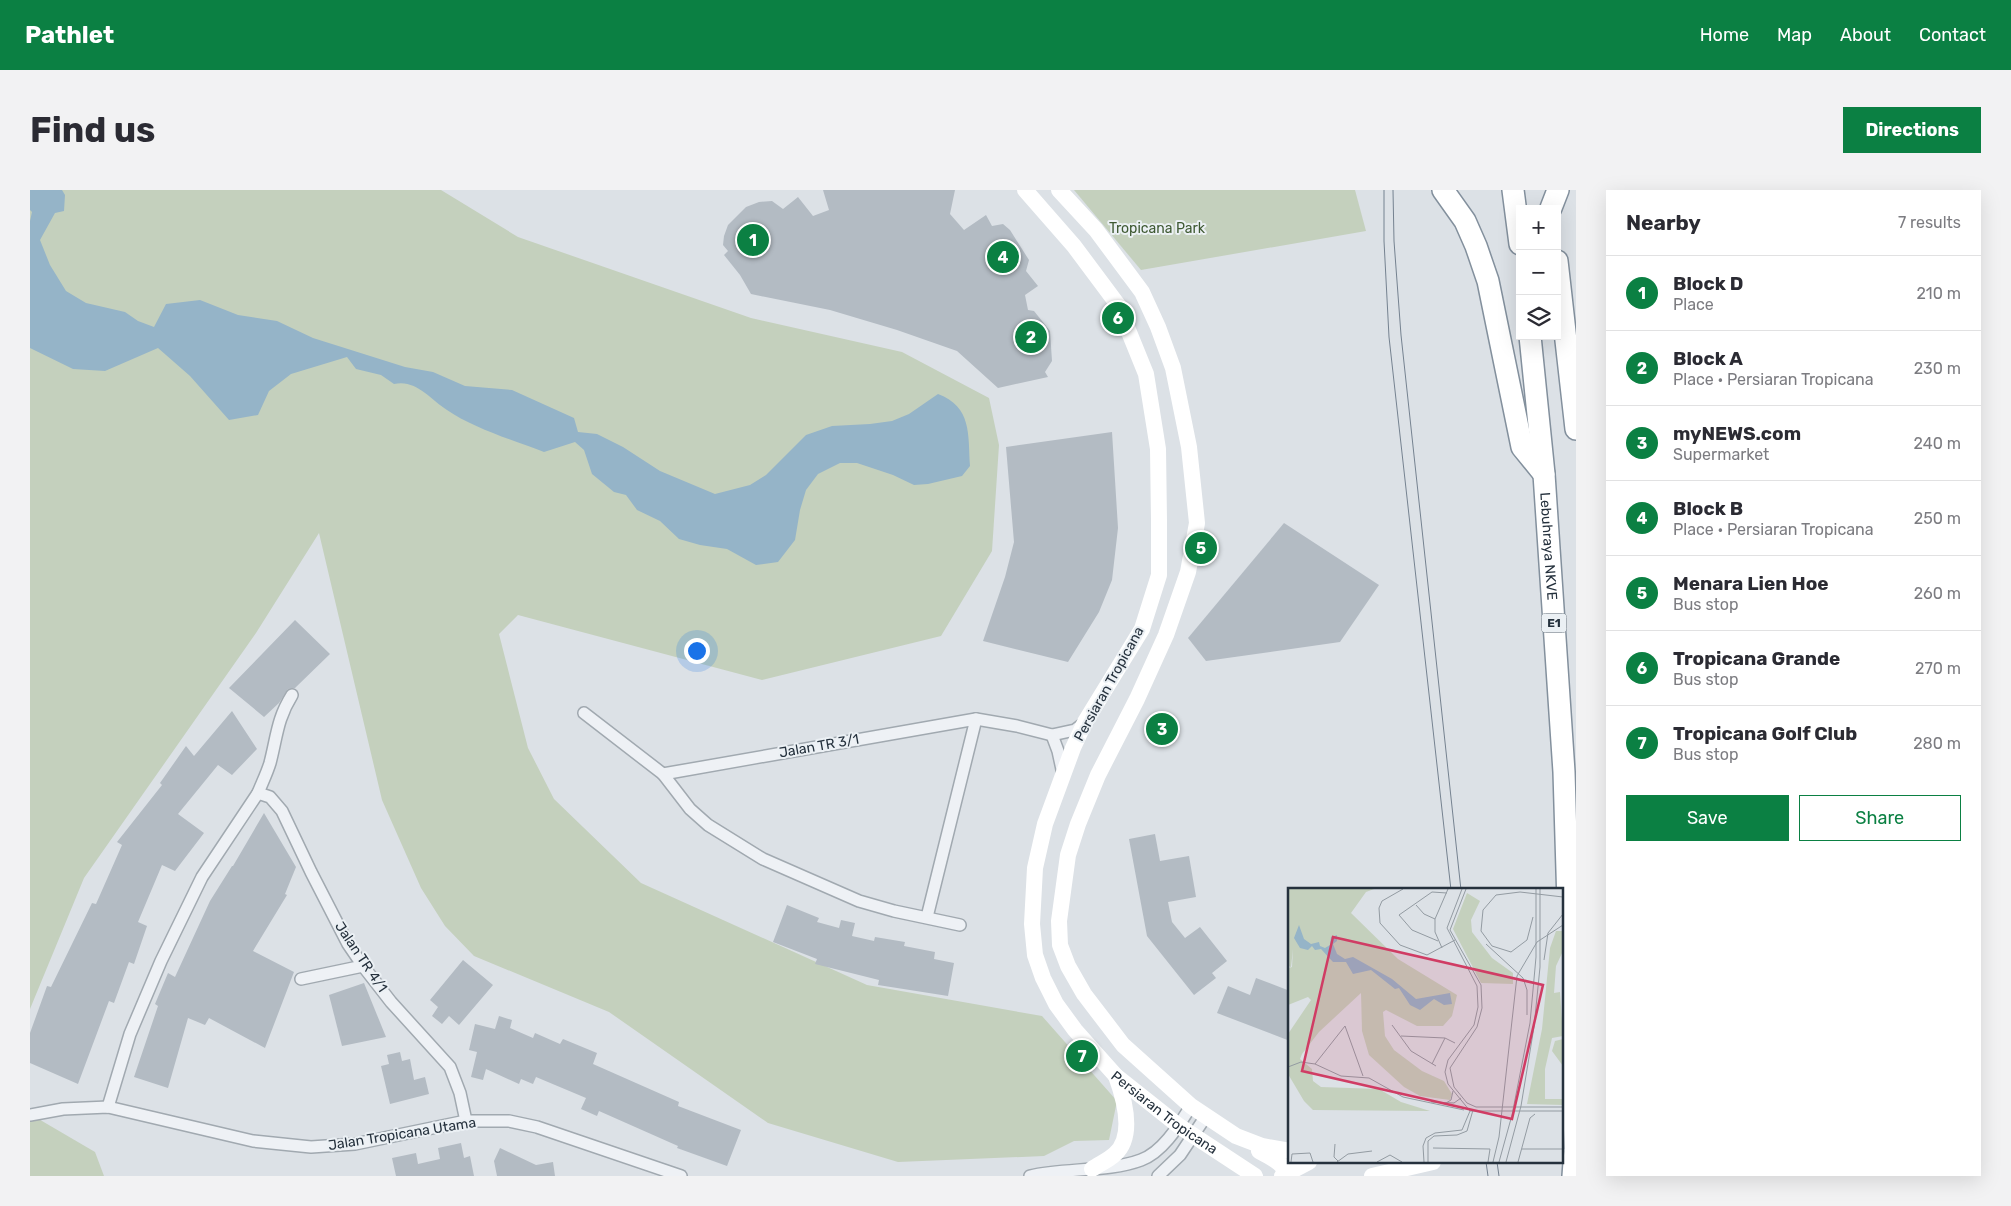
<!DOCTYPE html>
<meta charset="utf-8">
<style>
:root{--surface:#fff;--page:#f2f2f3;--text:#2b2b33;--muted:#7c7c81;--line:#e1e1e2;--accent:#0b8043}
body{margin:0;font-family:Rubik,sans-serif;background:var(--page);color:var(--text)}
.controls{position:absolute;right:15px;top:15px;display:grid;overflow:hidden;border-radius:0px;box-shadow:0 5px 20px #0002}
.controls button{width:45px;height:45px;display:grid;place-items:center;padding:0;border:0;border-bottom:1px solid var(--line);background:var(--surface);color:var(--text);font:25px sans-serif}
.you{position:absolute;left:666px;top:460px;width:18px;height:18px;margin:-12px;border:4px solid #fff;border-radius:50%;background:#1a73e8;box-shadow:0 0 0 8px #1a73e833}
.badge{display:grid;place-items:center;width:32px;height:32px;border-radius:50%;background:var(--accent);color:#fff;font-size:16px;font-weight:700}
.pin{position:absolute;translate:-50% -50%;border:2px solid #fff;box-shadow:0 1px 5px #0006}
.list{margin:0;padding:0;list-style:none}
h2{display:flex;justify-content:space-between;align-items:center;height:65px;margin:0;padding:0 20px;font-size:21px}
h2 small{font-size:16px;font-weight:400;color:var(--muted)}
.list li{display:grid;grid-template-columns:32px 1fr auto;gap:15px;align-items:center;box-sizing:border-box;height:75px;padding:0 20px;border-top:1px solid var(--line)}
.list b{display:block;font-size:19px;white-space:nowrap}
.list p{margin:0;font-size:16px;white-space:nowrap;color:var(--muted)}
.list em{font-size:16px;font-style:normal;color:var(--muted)}
.actions{display:flex;gap:10px;padding:15px 20px}
.actions a{flex:1;padding:11px 0;border:1px solid var(--accent);border-radius:0px;text-align:center;font-size:18px;color:var(--accent)}
.actions .main{background:var(--accent);color:#fff}
.icon{flex:none;width:28px;height:28px;fill:none;stroke:currentColor;stroke-width:2;stroke-linecap:round;stroke-linejoin:round}
.map{position:relative;flex:none;width:1546px;height:986px;overflow:hidden;border-radius:0px}
header{display:flex;align-items:center;gap:30px;box-sizing:border-box;height:70px;padding:0 25px;background:var(--accent);color:#fff}
header strong{font-size:24px}
nav{display:flex;gap:28px;margin-inline-start:auto;font-size:18px}
.intro{display:flex;align-items:center;justify-content:space-between;box-sizing:border-box;height:120px;padding:0 30px}
h1{margin:0;font-size:35px}
.button{padding:12px 22px;border-radius:0px;background:var(--accent);color:#fff;font-size:18px;font-weight:700}
main{display:flex;gap:30px;padding:0 30px}
aside{flex:1;background:var(--surface);border-radius:0px;box-shadow:0 5px 20px #0002}
.map>svg:first-child{display:block}
.green{fill:#c4d0bd}
.water{fill:#95b4c8}
.building{fill:#b3bbc3}
.lines{fill:none;stroke-linecap:round;stroke-linejoin:round}
.street-casing{stroke:#a1a9b0;stroke-width:14}
.highway-casing{stroke:#83909d;stroke-width:24}
.street{stroke:#eef1f5;stroke-width:11}
.secondary{stroke:#fff;stroke-width:16}
.highway{stroke:#fff;stroke-width:21}
.tram{stroke:#758290;stroke-width:1}
.highway-bridge-casing{stroke:#83909d;stroke-width:24;stroke-linecap:butt}
.highway-bridge{stroke:#fff;stroke-width:21}
.labels{text-anchor:middle;dominant-baseline:central;stroke-width:4;stroke-linejoin:round;paint-order:stroke}
.shield{fill:#ebf0f4;stroke:#606a74;stroke-width:1}
.shield-label{font-size:12px;font-weight:bold;fill:#25313d}
.park-label{font-size:14px;fill:#3e5932;stroke:#ebf0f4}
.street-label{font-size:14px;fill:#25313d;stroke:#ebf0f4}
.inset-road{fill:none;stroke:#939ba2;stroke-width:1}
.view{fill:#d03c64;fill-opacity:0.15;stroke:#d03c64;stroke-width:2.5}
.inset-edge{fill:none;stroke:#25313d;stroke-width:2.5}
</style>
<header>
<strong>Pathlet</strong>
<nav><a>Home</a><a>Map</a><a>About</a><a>Contact</a></nav>
</header>
<div class="intro"><h1>Find us</h1><a class="button">Directions</a></div>
<main>
<div class="map">
<svg width="1546" height="986" viewBox="0 0 1546 986">
<rect width="100%" height="100%" fill="#dce1e6"/>
<g class="green">
<polygon points="0,0 411,0 488,47 721,128 872,162 959,208 969,255 962,361 911,446 732,490 488,425 469,444 498,558 524,609 611,693 837,795 1012,826 1087,911 1079,950 1044,951 1014,966 868,972 738,933 579,822 444,766 415,736 391,698 352,610 289,343 226,443 54,688 0,819"/>
<polygon points="1044,0 1325,0 1336,41 1111,80"/>
<polygon points="0,924 65,962 74,986 0,986"/>
</g>
<path class="water" d="M 0,0 L 32,0 L 35,5 L 34,21 L 25,23 L 10,50 L 20,75 L 36,101 L 56,113 L 95,122 L 108,131 L 124,137 L 136,114 L 170,110 L 208,125 L 247,131 L 283,148 L 375,177 L 403,182 L 435,196 L 482,200 L 544,228 L 548,242 L 567,244 L 593,257 L 630,281 L 685,304 L 720,295 L 736,285 L 776,245 L 802,236 L 840,234 L 862,231 L 879,224 L 908,204 C 942,217 938,244 940,276 L 932,286 L 898,294 L 884,295 L 863,285 L 827,273 L 810,273 L 788,284 L 776,300 L 770,320 L 765,350 L 748,372 L 726,375 L 697,359 L 670,355 L 649,349 L 630,331 L 607,320 L 596,305 L 584,302 L 562,284 L 554,260 L 545,252 L 514,262 C 485,251 443,238 417,220 C 400,209 386,189 364,194 L 351,185 L 326,179 L 317,167 L 261,184 L 239,201 L 228,225 L 199,230 L 160,186 L 128,158 L 75,181 L 43,179 L 0,158 L 0,31 L 2,22 L 0,20 Z"/>
<g class="building">
<polygon points="793,0 925,0 920,24 934,40 956,25 962,36 973,34 980,40 999,70 996,81 1008,96 995,105 998,120 1004,121 1020,141 1022,171 1015,182 1018,187 968,198 927,161 867,140 800,120 721,104 710,85 694,65 698,61 693,55 694,46 698,35 716,17 729,12 742,11 753,19 768,7 783,26 799,20"/>
<polygon points="1082,242 1088,338 1082,390 1069,422 1038,472 953,451 975,387 984,352 976,257"/>
<polygon points="1254,333 1349,395 1310,452 1176,471 1158,448"/>
<polygon points="265,430 300,464 265,498 258,499 249,513 234,527 199,498"/>
<polygon points="202,521 227,559 202,585 188,575 148,624 174,643 145,681 132,675 108,732 117,736 104,774 99,772 84,813 79,811 48,894 0,873 0,843 17,796 21,797 62,713 66,714 92,655 87,652 132,595 130,593 156,556 164,566"/>
<polygon points="234,623 266,677 255,704 257,705 223,761 264,782 235,858 179,828 175,835 158,828 138,898 104,887 128,816 125,814 138,783 145,787 180,711 202,676 203,676"/>
<polygon points="1125,644 1130,671 1159,666 1166,707 1138,712 1142,732 1155,748 1170,737 1197,771 1182,783 1186,788 1164,805 1117,746 1099,649"/>
<polygon points="757,715 789,728 787,732 809,738 811,730 825,733 822,746 844,751 845,747 875,752 874,756 905,762 904,769 924,773 918,806 848,795 849,790 785,774 787,769 743,752"/>
<polygon points="433,770 463,795 429,835 419,826 412,834 402,826 408,817 400,810"/>
<polygon points="1226,788 1260,801 1260,851 1187,823 1198,796 1220,805"/>
<polygon points="334,793 356,847 312,856 299,805"/>
<polygon points="469,826 482,830 480,838 503,848 505,843 530,854 533,849 567,863 563,874 649,912 648,916 711,940 697,976 647,958 648,956 569,921 567,926 551,919 556,908 506,887 503,894 491,889 489,894 456,879 453,890 441,887 447,862 439,860 445,834 465,839"/>
<polygon points="370,862 372,871 380,869 384,890 395,887 399,904 360,914 351,876 359,874 357,865"/>
<polygon points="431,953 434,968 440,966 444,986 366,986 362,968 386,963 388,974 410,969 408,958"/>
<polygon points="470,958 506,975 523,972 525,986 467,986 464,971"/>
</g>
<g class="lines">
<g class="street-casing">
<g id="street">
<polyline points="554,523 633,584 660,619 678,635 733,669 829,711 864,721 930,735"/>
<polyline points="1022,545 1028,561 1033,584"/>
<polyline points="633,584 946,529 987,536 1022,545 1045,540 1054,533"/>
<path d="M 228,603 C 232,593 237,583 240,573 C 247,546 247,529 262,505"/>
<polyline points="897,727 946,529"/>
<polyline points="271,789 333,776"/>
<polyline points="78,917 100,844 131,771 172,687 228,603 240,607 252,621 281,682 318,754 333,776 361,812 420,877 430,903 436,931"/>
<polyline points="0,925 33,919 78,917 223,951 281,957 325,954 436,931 479,931 507,937 651,986"/>
<path d="M 1000,986 C 1034,978 1079,982 1111,970 C 1133,962 1149,935 1161,916"/>
<polyline points="1128,986 1150,965 1176,926"/>
</g>
</g>
<g class="highway-casing">
<g id="highway">
<polyline points="1413,0 1435,31 1446,56 1458,91 1492,257 1514,284"/>
<polyline points="1483,0 1490,54"/>
<polyline points="1521,18 1528,0"/>
<polyline points="1527,71 1546,239"/>
<path id="s2" d="M 1500,146 L 1514,284 L 1534,582 L 1543,879"/>
<polyline points="1543,986 1545,959"/>
</g>
</g>
<use href="#street" class="street"/>
<g class="secondary">
<path id="s1" d="M 995,0 L 1044,56 L 1088,115 L 1116,184 L 1128,259 L 1129,330 L 1129,385 L 1112,439 L 1055,532 L 1043,558 L 1015,634 L 1005,678 L 1002,734 L 1005,765 L 1013,788 L 1026,814 L 1045,840 L 1086,886 L 1149,936 L 1225,986"/>
<polyline points="1029,0 1066,40 1112,102 1128,137 1143,178 1159,257 1167,333 1158,382 1136,445 1107,509 1068,585 1048,634 1038,665 1029,731 1030,755 1038,776 1054,804 1093,855 1161,916 1206,946 1232,956 1260,961"/>
<path d="M 1229,961 C 1243,969 1252,972 1259,986"/>
<path d="M 1062,979 C 1069,974 1079,970 1085,964 C 1105,946 1094,908 1086,886"/>
<polyline points="1252,986 1279,972"/>
<polyline points="1342,986 1403,972"/>
</g>
<use href="#highway" class="highway"/>
<g class="tram">
<polyline points="1354,0 1354,51 1359,147 1421,700"/>
<polyline points="1363,0 1364,51 1371,145 1431,700"/>
<polyline points="1456,972 1458,986"/>
<polyline points="1467,972 1469,986"/>
</g>
<g class="highway-bridge-casing">
<polyline id="highway-bridge" points="1543,879 1545,959"/>
</g>
<use href="#highway-bridge" class="highway-bridge"/>
</g>
<g class="labels">
<rect class="shield" x="1511.5" y="423.5" width="25" height="19" rx="4"/>
<g class="shield-label">
<text x="1524" y="433">E1</text>
</g>
<g class="park-label">
<text x="1127" y="38">Tropicana Park</text>
</g>
<g class="street-label">
<text stroke="none"><textPath href="#s2" startOffset="211">Lebuhraya NKVE</textPath></text>
<text transform="translate(1079 494) rotate(-61)">Persiaran Tropicana</text>
<text transform="translate(789 556) rotate(-10)">Jalan TR 3/1</text>
<text transform="translate(331 767) rotate(56)">Jalan TR 4/1</text>
<text stroke="none"><textPath href="#s1" startOffset="1040">Persiaran Tropicana</textPath></text>
<text transform="translate(372 944) rotate(-9)">Jalan Tropicana Utama</text>
</g>
</g>
<g transform="translate(1258 698)">
<rect width="275" height="275" fill="#dce1e6"/>
<path d="M 0,1 L 86,1 L 78,4 L 63,25 L 110,71 L 169,107 L 164,128 L 155,138 L 129,138 L 98,122 L 95,124 L 97,148 L 106,162 L 134,183 L 156,193 L 164,206 L 162,212 L 132,208 L 116,199 L 81,167 L 74,143 L 73,105 L 31,144 L 14,166 L 12,171 L 24,181 L 25,193 L 33,199 L 91,201 L 113,214 L 142,223 L 25,222 L 16,213 L 0,186 L 0,146 L 23,112 L 20,109 L 0,117 L 0,80 L 4,79 L 5,61 L 3,79 L 0,78 ZM 179,5 L 192,13 L 183,32 L 184,44 L 204,70 L 225,85 L 225,96 L 193,95 L 165,41 ZM 268,43 L 275,43 L 275,63 L 268,78 L 266,105 L 272,104 L 275,148 L 264,150 L 257,181 L 257,211 L 275,211 L 275,217 L 239,216 L 254,141 L 262,60 ZM 275,151 L 275,178 L 264,163 L 267,153 Z" fill="#c4d0bd"/>
<path d="M 11,37 L 16,51 L 23,56 L 31,54 L 32,58 L 37,60 L 42,57 L 43,49 L 49,47 L 49,53 L 45,56 L 49,66 L 57,71 L 65,69 L 104,91 L 128,111 L 162,105 L 164,116 L 156,117 L 146,111 L 132,122 L 122,117 L 111,100 L 107,101 L 83,82 L 65,86 L 58,74 L 45,74 L 33,61 L 27,62 L 24,58 L 20,62 L 12,60 L 6,50 Z" fill="#95b4c8"/>
<path class="inset-road" d="M 115,1 L 94,13 L 91,20 L 92,35 L 112,57 L 139,67 L 167,52M 174,1 L 159,40 L 189,98 L 190,119 L 186,137 L 160,172 L 157,184 L 160,196 L 182,223 L 275,223M 178,1 L 162,42 L 193,97 L 194,120 L 189,139 L 162,180 L 166,199 L 179,215 L 188,219 L 275,219M 128,17 L 136,26 L 147,31M 245,29 L 239,52 L 223,64 L 204,58 L 193,43 L 195,22 L 208,7 L 232,4 L 275,9M 150,53 L 124,42 L 111,27 L 144,4 L 159,5M 198,56 L 235,90 L 239,102 L 239,127M 154,60 L 147,44 L 147,31 L 160,1M 256,72 L 260,45 L 275,26M 275,93 L 275,120M 104,137 L 123,163 L 148,178M 113,148 L 157,150 L 167,155M 27,176 L 57,138 L 75,188M 144,176 L 157,150M 0,179 L 13,174 L 27,176 L 53,188 L 81,190 L 115,209 L 176,222M 143,214 L 166,215 L 173,210M 158,215 L 163,212 L 165,203M 47,256 L 46,269 L 50,273M 145,260 L 202,261 L 200,274M 234,261 L 275,261M 3,274 L 4,266 L 22,265 L 25,274M 49,274 L 60,266 L 84,263M 89,274 L 102,267 L 114,274M 136,274 L 135,258 L 138,250 L 147,245 L 174,242 L 182,223M 140,274 L 140,253 L 146,248 L 169,247 L 179,243 L 185,222M 205,274 L 211,249 L 229,88 L 249,54 L 275,37M 211,274 L 224,227 L 242,135 L 248,69 L 248,1M 218,274 L 233,218 L 246,139 L 252,79 L 252,1M 230,274 L 242,230 L 247,226"/>
<path class="view" d="M 45,49 L 255,97 L 224,231 L 14,183 Z"/>
<rect width="275" height="275" class="inset-edge"/>
</g>
</svg>
<div class="controls">
<button>+</button>
<button>−</button>
<button><svg class="icon" aria-label="layers" viewBox="0 0 24 24"><path d="M12 4l9 5-9 5-9-5zM3 14l9 5 9-5"/></svg></button>
</div>
<div class="you"></div>
<div class="pin badge" style="left:723px;top:50px">1</div>
<div class="pin badge" style="left:1001px;top:147px">2</div>
<div class="pin badge" style="left:1132px;top:539px">3</div>
<div class="pin badge" style="left:973px;top:67px">4</div>
<div class="pin badge" style="left:1171px;top:358px">5</div>
<div class="pin badge" style="left:1088px;top:128px">6</div>
<div class="pin badge" style="left:1052px;top:866px">7</div>
</div>
<aside>
<h2>Nearby<small>7 results</small></h2>
<ul class="list">
<li><span class="badge">1</span><div><b>Block D</b><p>Place</p></div><em>210 m</em></li>
<li><span class="badge">2</span><div><b>Block A</b><p>Place · Persiaran Tropicana</p></div><em>230 m</em></li>
<li><span class="badge">3</span><div><b>myNEWS.com</b><p>Supermarket</p></div><em>240 m</em></li>
<li><span class="badge">4</span><div><b>Block B</b><p>Place · Persiaran Tropicana</p></div><em>250 m</em></li>
<li><span class="badge">5</span><div><b>Menara Lien Hoe</b><p>Bus stop</p></div><em>260 m</em></li>
<li><span class="badge">6</span><div><b>Tropicana Grande</b><p>Bus stop</p></div><em>270 m</em></li>
<li><span class="badge">7</span><div><b>Tropicana Golf Club</b><p>Bus stop</p></div><em>280 m</em></li>
</ul>
<div class="actions"><a class="main">Save</a><a>Share</a></div>
</aside>
</main>
